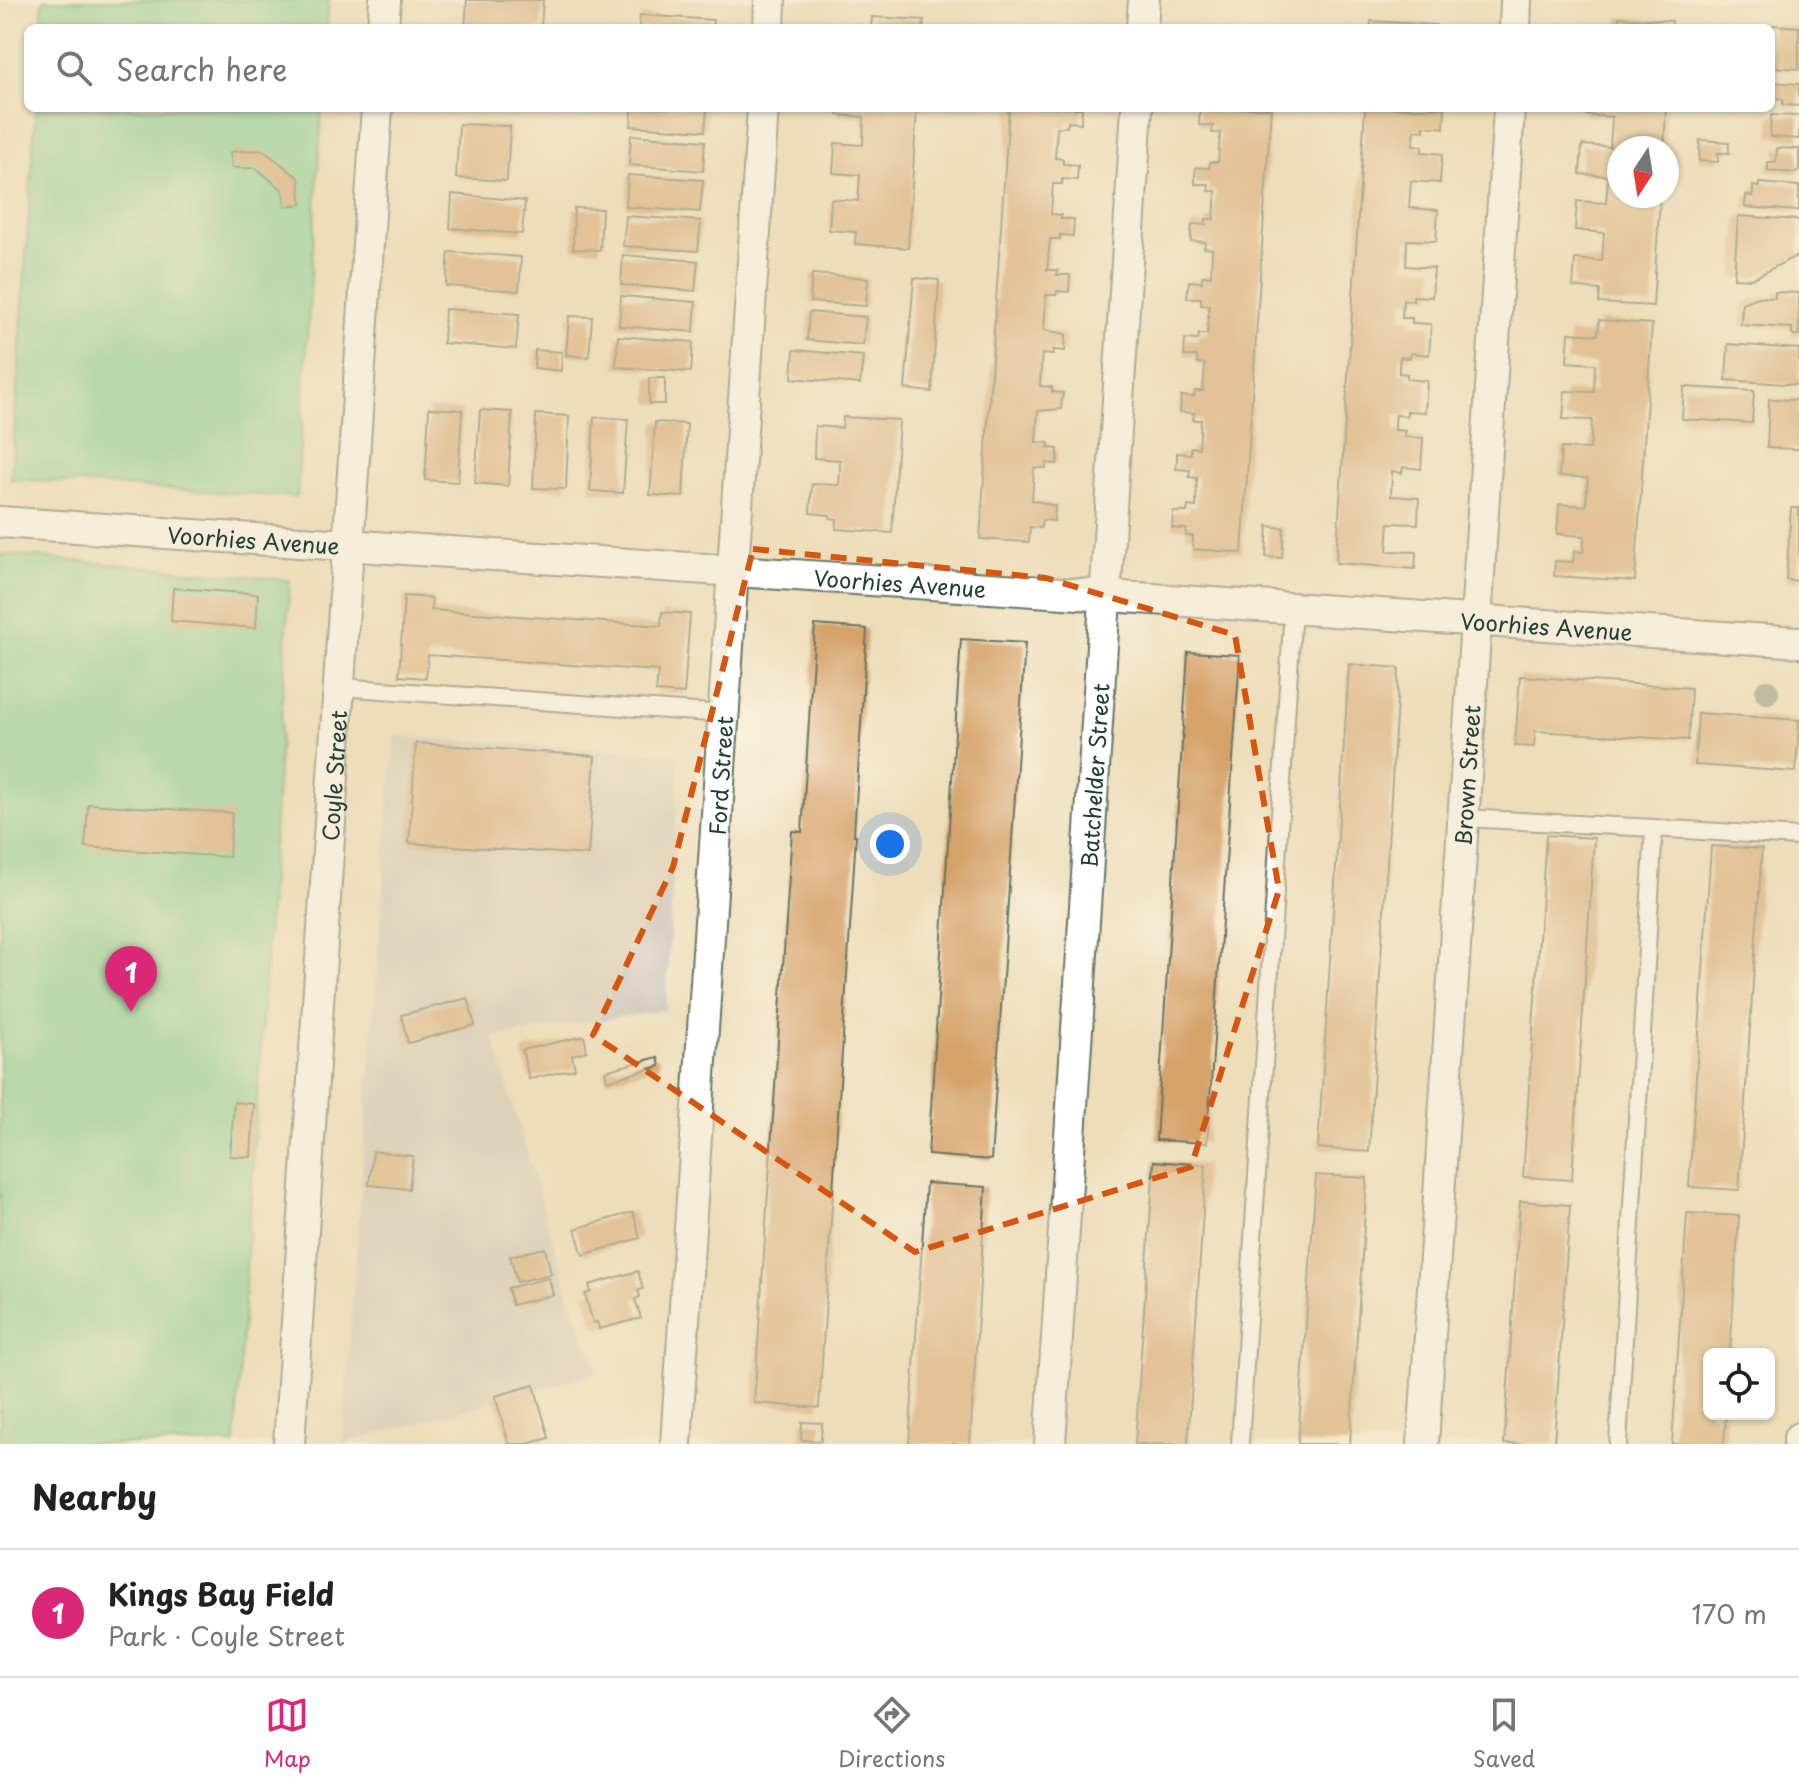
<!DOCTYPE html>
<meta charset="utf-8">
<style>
:root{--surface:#fff;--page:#f2f2f2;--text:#222;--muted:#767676;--line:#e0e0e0;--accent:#db2777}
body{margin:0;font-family:"Playpen Sans",sans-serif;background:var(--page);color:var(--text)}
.controls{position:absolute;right:24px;bottom:24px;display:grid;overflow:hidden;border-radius:12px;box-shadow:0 2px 6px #0004}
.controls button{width:72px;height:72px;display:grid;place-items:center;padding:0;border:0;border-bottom:2px solid var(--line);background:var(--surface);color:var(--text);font:40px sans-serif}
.compass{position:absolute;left:1607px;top:136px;width:72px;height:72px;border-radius:50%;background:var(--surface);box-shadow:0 2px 6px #0004;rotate:192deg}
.you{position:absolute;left:890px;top:844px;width:28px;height:28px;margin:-20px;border:6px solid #fff;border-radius:50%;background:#1a73e8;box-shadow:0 0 0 12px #1a73e833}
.badge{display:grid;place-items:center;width:52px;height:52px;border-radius:50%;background:var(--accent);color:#fff;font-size:26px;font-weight:700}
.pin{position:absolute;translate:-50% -66px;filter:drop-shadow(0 2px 4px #0008)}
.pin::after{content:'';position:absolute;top:42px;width:28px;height:24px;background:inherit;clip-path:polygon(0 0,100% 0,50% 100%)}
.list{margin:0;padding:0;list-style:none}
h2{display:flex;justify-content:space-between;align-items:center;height:104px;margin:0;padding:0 32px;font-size:34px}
h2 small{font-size:26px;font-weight:400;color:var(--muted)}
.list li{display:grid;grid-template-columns:52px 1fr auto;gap:24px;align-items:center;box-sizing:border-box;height:128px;padding:0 32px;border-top:2px solid var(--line)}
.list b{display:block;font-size:30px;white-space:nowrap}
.list p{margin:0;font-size:26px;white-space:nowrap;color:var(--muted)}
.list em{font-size:26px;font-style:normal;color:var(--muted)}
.icon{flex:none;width:44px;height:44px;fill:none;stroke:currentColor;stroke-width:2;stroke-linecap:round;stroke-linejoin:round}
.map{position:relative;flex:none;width:1799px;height:1444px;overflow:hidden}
.search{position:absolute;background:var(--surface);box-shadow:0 2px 6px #0004;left:24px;right:24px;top:24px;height:88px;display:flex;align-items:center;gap:20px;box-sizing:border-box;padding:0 28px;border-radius:12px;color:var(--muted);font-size:30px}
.sheet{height:232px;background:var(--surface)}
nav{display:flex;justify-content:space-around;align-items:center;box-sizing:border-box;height:112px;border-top:2px solid var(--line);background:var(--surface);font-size:22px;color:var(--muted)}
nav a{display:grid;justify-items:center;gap:4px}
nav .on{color:var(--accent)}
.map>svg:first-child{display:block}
.industrial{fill:#cac3b8}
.green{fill:#7ad399;stroke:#4c8866;stroke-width:2}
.building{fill:#d5a26b}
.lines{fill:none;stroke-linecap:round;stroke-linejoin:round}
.service-casing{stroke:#677563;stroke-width:20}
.minor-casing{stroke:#677563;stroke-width:34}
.service{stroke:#fff;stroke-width:16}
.minor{stroke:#fff;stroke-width:30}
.tree{fill:#86967b}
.marked{fill:none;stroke:#d45610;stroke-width:6;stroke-dasharray:16 10;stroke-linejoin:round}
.labels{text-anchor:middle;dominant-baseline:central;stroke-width:7;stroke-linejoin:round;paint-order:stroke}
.street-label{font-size:22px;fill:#1f3d34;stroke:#fcf5e5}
</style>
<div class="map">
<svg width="1799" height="1444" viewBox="0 0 1799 1444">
<rect width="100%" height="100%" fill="#fcf5e5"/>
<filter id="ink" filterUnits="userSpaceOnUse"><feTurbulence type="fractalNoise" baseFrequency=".0125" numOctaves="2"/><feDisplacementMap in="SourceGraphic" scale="16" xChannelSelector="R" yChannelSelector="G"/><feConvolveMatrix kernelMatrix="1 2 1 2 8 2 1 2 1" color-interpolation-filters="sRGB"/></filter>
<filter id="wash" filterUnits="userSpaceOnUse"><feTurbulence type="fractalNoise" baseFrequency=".006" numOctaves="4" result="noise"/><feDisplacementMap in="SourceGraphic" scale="32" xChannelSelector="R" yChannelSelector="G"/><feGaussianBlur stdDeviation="1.8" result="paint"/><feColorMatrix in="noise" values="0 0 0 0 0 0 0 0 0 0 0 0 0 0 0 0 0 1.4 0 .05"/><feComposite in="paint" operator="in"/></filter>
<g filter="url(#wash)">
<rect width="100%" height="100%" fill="#edddba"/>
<polygon class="industrial" points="394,736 679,754 666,1010 493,1037 570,1299 599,1372 342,1444"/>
<g class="green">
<polygon points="43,0 329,0 327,28 41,28"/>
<polygon points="36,108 322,108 297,497 11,479"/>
<polygon points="0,554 290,580 235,1444 0,1444"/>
</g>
<g id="blocks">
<g class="building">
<polygon points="467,0 543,0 541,28 465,28"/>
<polygon points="640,15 713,20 712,28 639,28"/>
<polygon points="872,17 924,20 923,28 871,28"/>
<polygon points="1619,17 1672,21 1672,28 1618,28"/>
<polygon points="1371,21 1436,25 1436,28 1371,28"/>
<polygon points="1773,25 1799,27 1799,69 1771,67"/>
<polygon points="1772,82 1799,84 1799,106 1783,105 1783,99 1771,98"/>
<polygon points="632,108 707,108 705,131 631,126"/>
<polygon points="838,108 917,108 908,248 855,244 856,232 829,230 831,199 858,201 860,175 833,173 835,143 863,145 864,117 838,115"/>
<polygon points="1009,108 1082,108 1081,123 1068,122 1067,127 1057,127 1055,158 1063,159 1063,164 1078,165 1077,180 1062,179 1062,184 1053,184 1051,214 1061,215 1061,219 1074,219 1073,236 1060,235 1060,239 1050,239 1047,270 1058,270 1057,275 1070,275 1069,292 1057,291 1056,295 1046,295 1044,330 1066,334 1065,351 1053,350 1053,355 1042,354 1040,386 1052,387 1052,392 1063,393 1062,400 1061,409 1038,411 1036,442 1049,443 1048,448 1058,449 1058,457 1057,464 1046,463 1046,468 1034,468 1032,500 1055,506 1054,521 1042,520 1041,528 1030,527 1029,542 980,539"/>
<polygon points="1271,108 1242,553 1193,549 1193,536 1186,536 1186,529 1172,528 1173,512 1187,512 1188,506 1196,507 1197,478 1189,477 1190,470 1176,469 1177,461 1177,453 1191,454 1191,447 1199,448 1201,420 1193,420 1194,413 1180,412 1181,396 1194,397 1195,391 1203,391 1204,377 1205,364 1197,363 1197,356 1184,356 1185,339 1198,340 1199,334 1207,334 1209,305 1201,305 1201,298 1187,298 1188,290 1189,281 1202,282 1202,276 1211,276 1212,249 1204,248 1205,242 1191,241 1191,233 1192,224 1206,225 1206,219 1214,219 1216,191 1208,191 1209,184 1195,184 1195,176 1196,167 1209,168 1210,162 1218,162 1220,133 1212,133 1213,126 1199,125 1200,109"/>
<polygon points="1365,108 1445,108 1444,128 1424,126 1424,131 1415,130 1414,138 1413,145 1423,146 1422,152 1442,154 1440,183 1411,181 1410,195 1409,208 1438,210 1436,241 1407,240 1406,266 1434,268 1432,297 1413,296 1413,301 1403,300 1402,318 1412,318 1412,323 1431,324 1429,355 1410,353 1410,358 1400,357 1399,366 1399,373 1407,374 1407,379 1427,381 1425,412 1407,411 1407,416 1396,415 1395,423 1395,430 1405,431 1404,437 1423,438 1421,469 1403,467 1402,473 1392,471 1391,496 1419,498 1418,524 1389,523 1387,551 1416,552 1415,569 1336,563"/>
<polygon points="1584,108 1666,108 1664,148 1619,148 1619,196 1660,196 1653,306 1599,303 1600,290 1573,287 1575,259 1602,261 1604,233 1575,230 1577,201 1606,203 1607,190 1608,176 1580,174 1581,158 1582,145 1610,147 1612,117 1584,115"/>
<polygon points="1771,115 1799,116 1799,139 1770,137"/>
<polygon points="459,124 510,126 507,181 456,178"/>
<polygon points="631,135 705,141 703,171 629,165"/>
<polygon points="1700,140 1729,142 1729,153 1718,153 1718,162 1699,161"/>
<polygon points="1777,148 1799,149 1799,171 1796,173 1768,171 1768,162 1776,162"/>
<polygon points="263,150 299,178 302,204 285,206 283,190 256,168 232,168 230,152"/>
<polygon points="628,175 703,180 700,212 626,207"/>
<polygon points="1759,183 1799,186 1799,211 1745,207 1746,195 1753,196 1753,186 1759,187"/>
<polygon points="452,194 525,201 522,234 450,228"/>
<polygon points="574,208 602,209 600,250 573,249"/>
<polygon points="626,216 701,221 698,251 623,246"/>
<polygon points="1738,216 1799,220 1799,257 1794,257 1752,279 1734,278"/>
<polygon points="449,252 521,257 519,291 446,286"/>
<polygon points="623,255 698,261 695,291 621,285"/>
<polygon points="812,274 868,278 866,306 810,302"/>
<polygon points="914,278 939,280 932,392 905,389"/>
<polygon points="1775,292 1799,293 1799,335 1792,335 1792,328 1741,325 1742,303 1758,297 1775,298"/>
<polygon points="621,296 696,302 694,332 619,326"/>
<polygon points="445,309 519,314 516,349 443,343"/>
<polygon points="809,312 866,317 863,345 807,340"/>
<polygon points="569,316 592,317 589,357 566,355"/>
<polygon points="1599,320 1652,324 1635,581 1554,576 1555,561 1573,562 1574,551 1583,552 1584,536 1557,534 1559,504 1586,506 1588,478 1559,476 1561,448 1590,449 1592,420 1563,419 1565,391 1594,392 1595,364 1567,362 1569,333 1598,335"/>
<polygon points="618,336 693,342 691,372 616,367"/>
<polygon points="1728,344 1799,349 1799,385 1726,380"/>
<polygon points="535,350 562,352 561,371 534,368"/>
<polygon points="794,350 863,356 860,384 792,378"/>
<rect x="649" y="378" width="16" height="26"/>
<polygon points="1684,387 1754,391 1752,423 1682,419"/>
<polygon points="1769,399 1799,400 1799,449 1767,448"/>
<polygon points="429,408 462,410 458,482 425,480"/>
<polygon points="480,410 512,412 508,486 475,483"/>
<polygon points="536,414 569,416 566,489 533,488"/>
<polygon points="594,417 628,419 623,493 590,491"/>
<polygon points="843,417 899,420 892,533 836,529 837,519 830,518 830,515 810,513 812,484 839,485 840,471 840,460 814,458 815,426 842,428"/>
<polygon points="655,422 687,424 683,497 650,495"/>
<polygon points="1791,508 1799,508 1799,581 1786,580"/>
<polygon points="1268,526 1284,528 1282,558 1266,557"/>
<polygon points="173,588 258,594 256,628 171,621"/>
<polygon points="404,596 432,598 431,610 661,626 662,612 690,614 684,694 656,692 658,671 428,655 426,678 399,676"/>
<polygon points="815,625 867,629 854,835 856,835 819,1408 754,1403 792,831 802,832"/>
<polygon points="961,639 1025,643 991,1160 928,1155"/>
<polygon points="1188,652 1240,655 1207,1143 1156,1140"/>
<polygon points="1349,664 1399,668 1369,1152 1318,1148"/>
<polygon points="1520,676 1691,688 1688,740 1535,731 1534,747 1515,746"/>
<polygon points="1698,713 1799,720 1796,772 1695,765"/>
<polygon points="416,743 595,756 588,855 409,843"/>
<polygon points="88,804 232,813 229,857 85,847"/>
<polygon points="1546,835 1594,838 1572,1180 1523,1177"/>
<polygon points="1711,846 1762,849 1739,1190 1689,1187"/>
<polygon points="468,998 475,1025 408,1043 401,1015"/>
<polygon points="584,1036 587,1051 572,1055 575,1069 529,1079 522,1050"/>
<polygon points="658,1057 660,1066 607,1081 605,1071"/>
<polygon points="234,1102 254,1104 251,1157 230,1156"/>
<polygon points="373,1151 413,1156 409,1189 369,1185"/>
<polygon points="1154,1161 1206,1165 1188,1444 1135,1444"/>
<polygon points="1316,1175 1367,1178 1350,1444 1298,1444"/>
<polygon points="926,1183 986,1187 970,1444 909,1444"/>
<polygon points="1520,1201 1570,1205 1554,1444 1504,1444"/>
<polygon points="633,1212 640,1238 583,1255 575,1229"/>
<polygon points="1687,1213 1739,1216 1730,1354 1709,1354 1709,1414 1726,1414 1724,1444 1672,1444"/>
<polygon points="545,1248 551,1274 517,1282 510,1256"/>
<polygon points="638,1271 643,1289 638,1290 640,1297 635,1299 641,1318 599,1329 597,1322 593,1323 585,1294 591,1292 589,1285"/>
<polygon points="549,1278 553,1295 512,1305 508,1288"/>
<polygon points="534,1385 549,1438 527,1444 509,1444 495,1396"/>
<polygon points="802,1422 822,1423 821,1441 801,1440"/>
</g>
</g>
</g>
<g filter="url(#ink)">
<use href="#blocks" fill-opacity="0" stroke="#677563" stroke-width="2"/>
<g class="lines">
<g class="service-casing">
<g id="service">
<polyline points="339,687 724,714"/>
<polyline points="1464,818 1654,828"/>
<polyline points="1240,1444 1293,608"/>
<polyline points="1618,1444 1654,828 1799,837"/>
</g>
</g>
<g class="minor-casing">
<g id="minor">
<polyline points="383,28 385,0"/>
<polyline points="769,28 770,0"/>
<polyline points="1142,28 1144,0"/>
<polyline points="1515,28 1516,0"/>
<path id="s1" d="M 0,522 L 1799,642"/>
<path id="s2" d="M 289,1444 L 377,108"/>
<path id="s3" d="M 676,1444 L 763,108"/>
<path id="s4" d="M 1050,1444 L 1137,108"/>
<path id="s5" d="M 1423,1444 L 1509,108"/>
<polyline points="1799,1444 1799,1438"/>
</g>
</g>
<use href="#service" class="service"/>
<use href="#minor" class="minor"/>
</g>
<circle class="tree" cx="1767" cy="692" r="12"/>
</g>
<path d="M0 0H1799V1444H0ZM 753,549 L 1046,578 L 1235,635 L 1279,890 L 1191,1167 L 915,1252 L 593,1035 L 673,867 Z" fill="#edddba" fill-opacity=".55" fill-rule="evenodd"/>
<path class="marked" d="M 753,549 L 1046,578 L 1235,635 L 1279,890 L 1191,1167 L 915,1252 L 593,1035 L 673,867 Z"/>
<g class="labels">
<g class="street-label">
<text stroke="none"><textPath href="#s1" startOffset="254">Voorhies Avenue</textPath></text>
<text stroke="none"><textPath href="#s1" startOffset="902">Voorhies Avenue</textPath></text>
<text stroke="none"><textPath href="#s1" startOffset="1550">Voorhies Avenue</textPath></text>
<text stroke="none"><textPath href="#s2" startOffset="670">Coyle Street</textPath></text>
<text stroke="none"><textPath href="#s3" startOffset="670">Ford Street</textPath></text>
<text stroke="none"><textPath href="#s4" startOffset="670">Batchelder Street</textPath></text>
<text stroke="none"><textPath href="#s5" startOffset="670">Brown Street</textPath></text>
</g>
</g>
</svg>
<div class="controls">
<button><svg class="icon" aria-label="locate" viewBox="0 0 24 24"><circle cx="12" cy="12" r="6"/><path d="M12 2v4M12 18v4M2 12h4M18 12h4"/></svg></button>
</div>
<svg class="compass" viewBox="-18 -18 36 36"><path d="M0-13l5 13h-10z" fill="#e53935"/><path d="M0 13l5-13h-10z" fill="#767676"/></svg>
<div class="you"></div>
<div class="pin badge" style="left:131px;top:1012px">1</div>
<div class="search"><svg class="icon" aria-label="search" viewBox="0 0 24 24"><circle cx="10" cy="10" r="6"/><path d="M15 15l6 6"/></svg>Search here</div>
</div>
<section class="sheet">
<h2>Nearby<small></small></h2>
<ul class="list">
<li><span class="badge">1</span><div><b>Kings Bay Field</b><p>Park · Coyle Street</p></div><em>170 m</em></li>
</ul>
</section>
<nav>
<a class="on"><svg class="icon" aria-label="map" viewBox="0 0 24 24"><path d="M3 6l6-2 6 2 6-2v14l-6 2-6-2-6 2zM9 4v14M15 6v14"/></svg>Map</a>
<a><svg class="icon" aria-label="directions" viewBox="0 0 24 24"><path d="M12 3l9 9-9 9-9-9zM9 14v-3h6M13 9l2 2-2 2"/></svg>Directions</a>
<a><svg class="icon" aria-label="saved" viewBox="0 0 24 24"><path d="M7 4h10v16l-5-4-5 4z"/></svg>Saved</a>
</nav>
